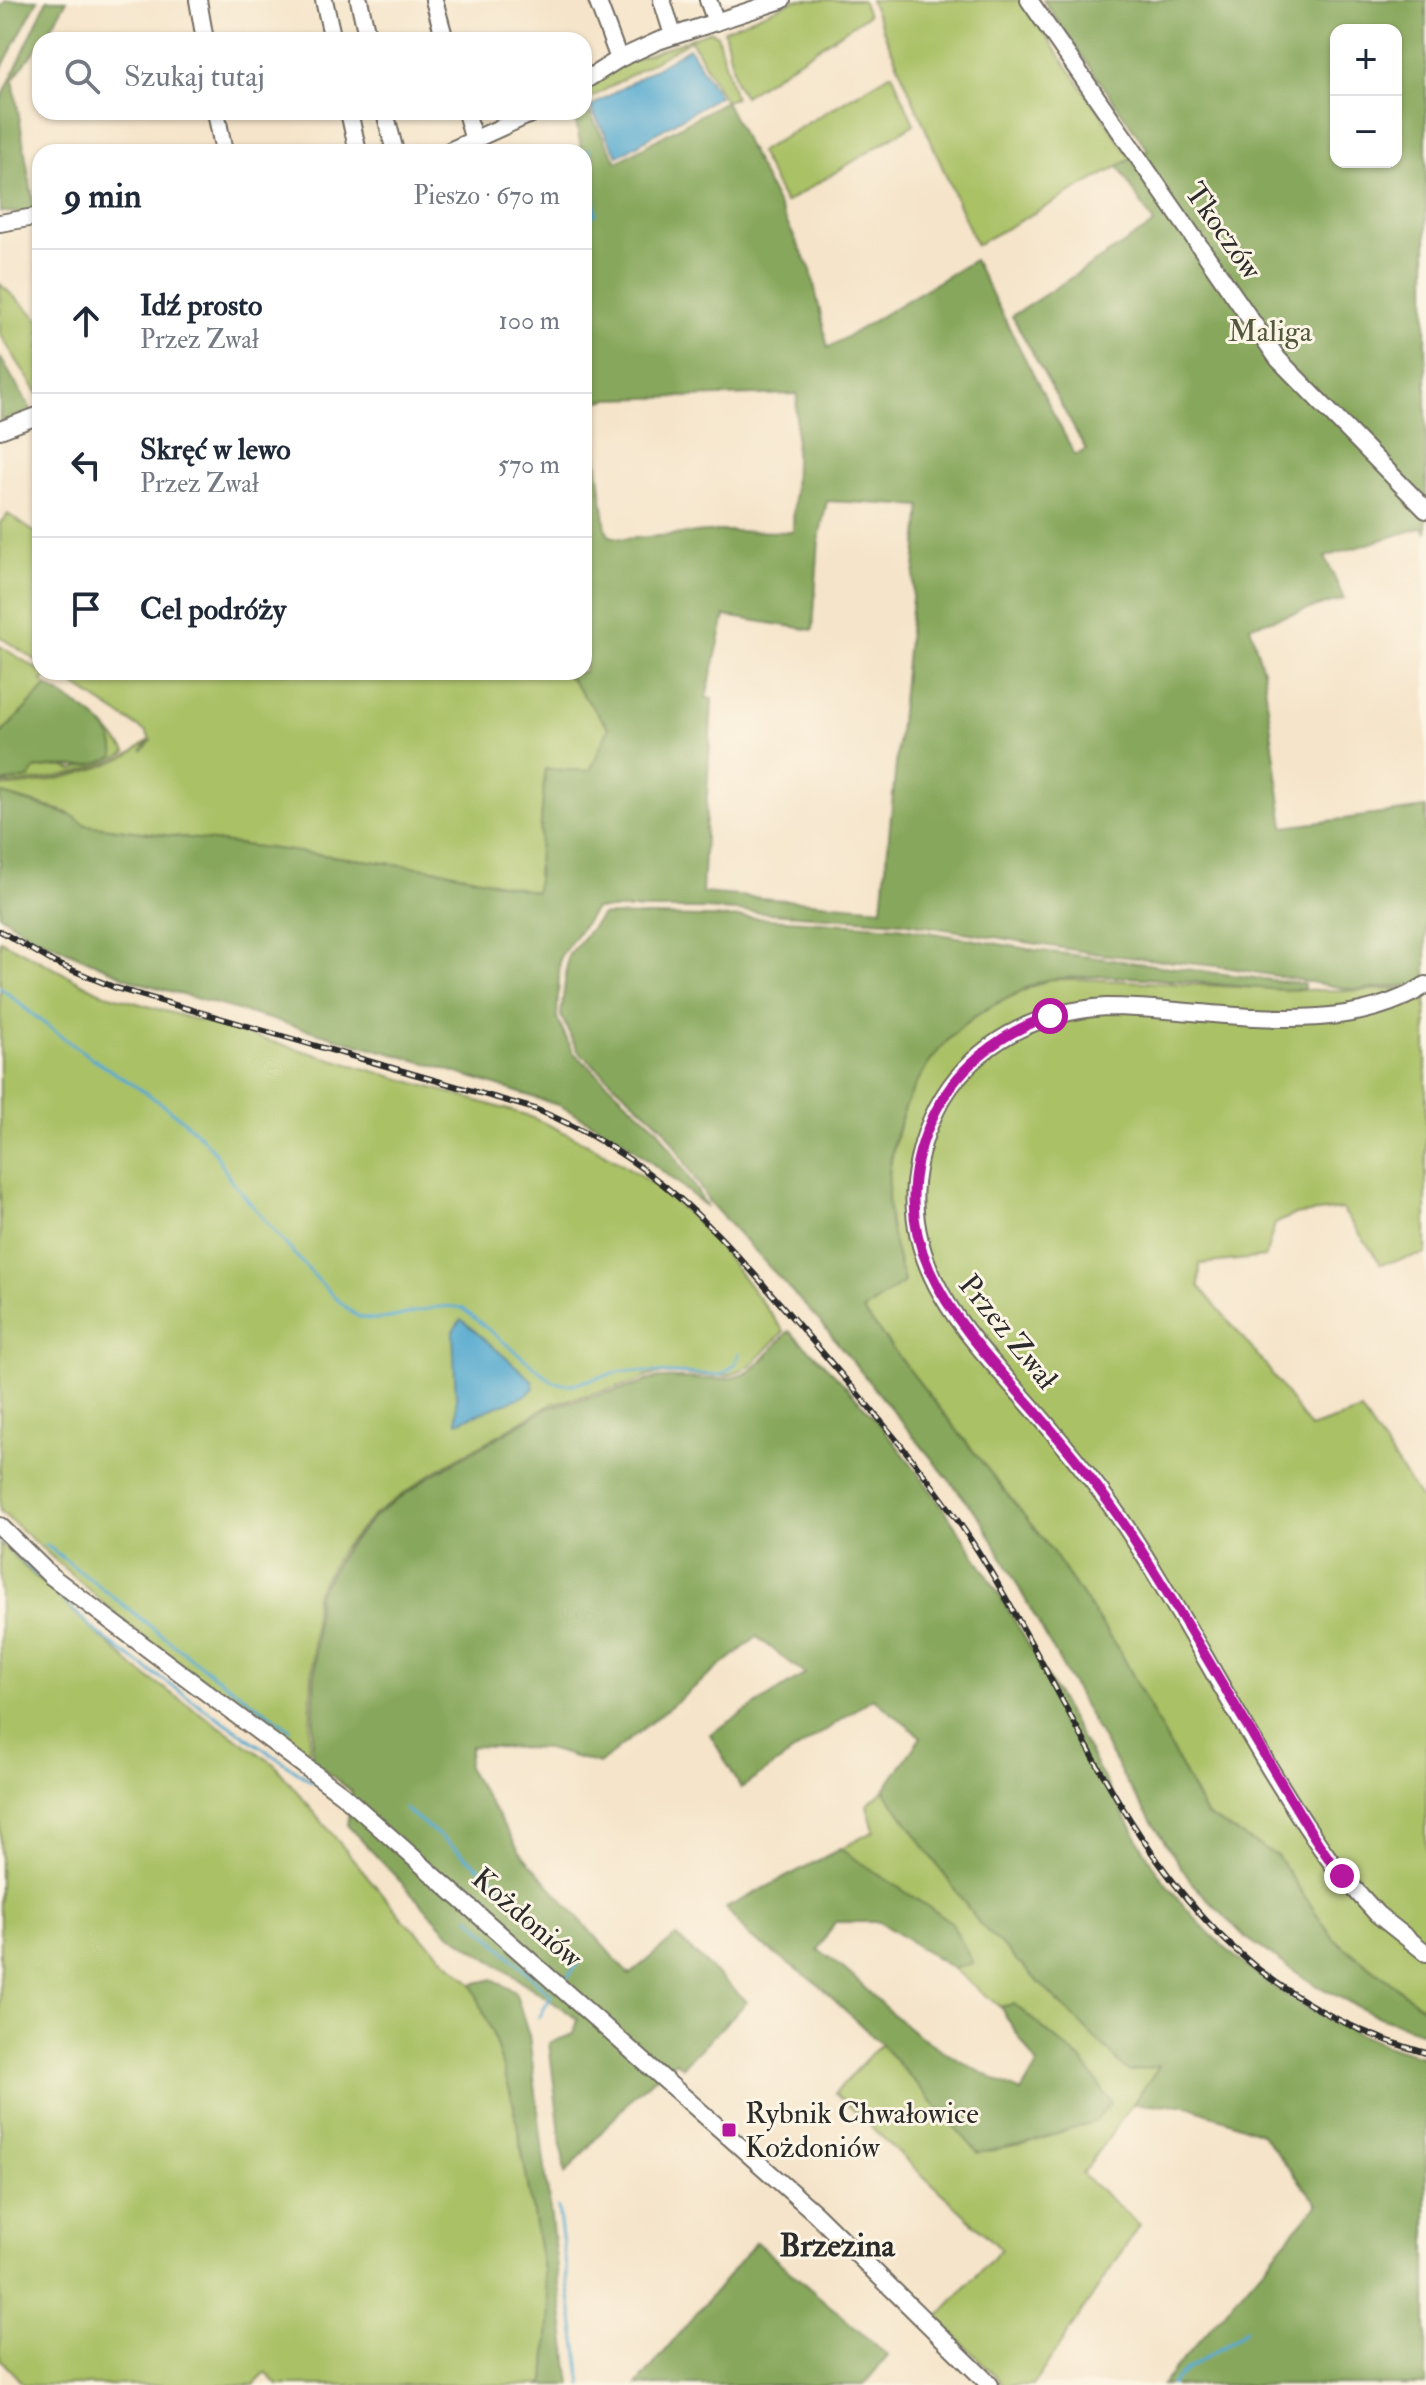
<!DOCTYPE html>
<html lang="pl">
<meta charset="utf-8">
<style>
:root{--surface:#fff;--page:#f2f2f3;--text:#1f2937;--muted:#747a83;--line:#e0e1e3}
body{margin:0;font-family:"IM FELL Double Pica",serif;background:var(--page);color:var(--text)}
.controls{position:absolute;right:24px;top:24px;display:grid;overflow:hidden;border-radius:16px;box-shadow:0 2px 6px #0004}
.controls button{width:72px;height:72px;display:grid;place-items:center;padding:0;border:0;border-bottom:2px solid var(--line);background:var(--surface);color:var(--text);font:40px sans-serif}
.stop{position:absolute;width:24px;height:24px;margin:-18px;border:6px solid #b5179e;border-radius:50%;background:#fff}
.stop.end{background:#b5179e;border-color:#fff;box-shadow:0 2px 8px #0008}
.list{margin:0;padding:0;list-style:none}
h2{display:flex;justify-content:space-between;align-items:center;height:104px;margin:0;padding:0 32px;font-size:34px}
h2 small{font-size:26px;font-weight:400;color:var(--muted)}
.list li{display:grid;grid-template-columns:52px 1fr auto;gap:24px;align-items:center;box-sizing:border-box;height:144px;padding:0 32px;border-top:2px solid var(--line)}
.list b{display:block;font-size:30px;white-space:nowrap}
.list p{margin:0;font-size:26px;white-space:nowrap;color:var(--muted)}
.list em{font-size:26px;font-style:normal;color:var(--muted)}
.icon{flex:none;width:44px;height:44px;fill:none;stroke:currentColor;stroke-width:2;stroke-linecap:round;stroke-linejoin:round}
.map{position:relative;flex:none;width:1426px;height:2385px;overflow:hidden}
.search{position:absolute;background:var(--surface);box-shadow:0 2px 6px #0004;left:32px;top:32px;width:560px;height:88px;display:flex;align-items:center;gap:20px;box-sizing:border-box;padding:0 28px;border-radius:24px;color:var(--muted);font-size:30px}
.panel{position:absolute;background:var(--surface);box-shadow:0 2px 6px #0004;left:32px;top:144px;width:560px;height:536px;border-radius:24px}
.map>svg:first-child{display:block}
.green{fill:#aac166;stroke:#6a7648;stroke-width:2}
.forest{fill:#87a75b;stroke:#596943;stroke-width:2;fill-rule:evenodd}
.water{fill:#52a9cf;stroke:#3e6a7d;stroke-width:2}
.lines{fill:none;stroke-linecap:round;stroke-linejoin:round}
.stream{stroke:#52a9cf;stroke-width:3}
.minor-casing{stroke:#726c62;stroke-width:20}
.minor{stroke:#fff;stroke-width:16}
.rail-casing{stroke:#2b2b2b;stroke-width:6}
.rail{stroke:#fcf5e5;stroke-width:3;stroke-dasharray:9;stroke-linecap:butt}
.route{stroke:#b5179e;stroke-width:10}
.poi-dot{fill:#b5179e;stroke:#fcf5e5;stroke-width:3}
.labels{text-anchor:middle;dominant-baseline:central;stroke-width:6;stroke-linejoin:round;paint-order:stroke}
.street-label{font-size:30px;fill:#2b2b2b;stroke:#fcf5e5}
.park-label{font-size:30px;fill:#51583d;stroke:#fcf5e5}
.poi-label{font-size:30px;fill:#2b2b2b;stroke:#fcf5e5;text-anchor:start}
.neighbourhood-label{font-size:32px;font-weight:bold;fill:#2b2b2b;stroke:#fcf5e5}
</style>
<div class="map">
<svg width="1426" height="2385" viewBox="0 0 1426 2385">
<rect width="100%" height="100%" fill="#fcf5e5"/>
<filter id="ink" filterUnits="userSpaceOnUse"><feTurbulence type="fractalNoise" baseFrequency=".0125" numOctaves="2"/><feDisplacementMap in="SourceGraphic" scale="16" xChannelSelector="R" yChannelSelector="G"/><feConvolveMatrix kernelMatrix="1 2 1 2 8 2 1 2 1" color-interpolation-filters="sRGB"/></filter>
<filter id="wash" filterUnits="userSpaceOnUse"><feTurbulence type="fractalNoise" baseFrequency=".006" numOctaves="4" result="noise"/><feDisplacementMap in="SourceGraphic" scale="32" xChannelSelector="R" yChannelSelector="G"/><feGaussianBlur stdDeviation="1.8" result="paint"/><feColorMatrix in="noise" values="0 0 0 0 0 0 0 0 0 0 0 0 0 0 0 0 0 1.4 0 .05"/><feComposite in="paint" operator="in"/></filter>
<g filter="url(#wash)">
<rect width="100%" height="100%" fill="#f5e4c9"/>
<g class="green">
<polygon points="795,0 862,0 868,15 744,96 736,83 724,30"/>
<polygon points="870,0 1021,0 1132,159 976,245"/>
<polygon points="710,31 717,35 735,98 725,101 691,40 584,102 584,90 620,65"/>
<polygon points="892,73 914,124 785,203 759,152"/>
<polygon points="0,284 40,320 40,397 0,334"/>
<polygon points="8,514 40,536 40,663 0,637 0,523"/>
<polygon points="0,646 47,675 42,681 47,686 0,735"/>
<path d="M 54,672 L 565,672 L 610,728 L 590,771 L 545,770 L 536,893 L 441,870 L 86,825 L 66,812 L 0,793 L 0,787 C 42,784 91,774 128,755 C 136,751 141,745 148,741 L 142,751 L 151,741 L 146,732 Z"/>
<path d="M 103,724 L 127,752 C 96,772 37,782 0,785 L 35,769 L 61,766 L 73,770 L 114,756 Z"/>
<path d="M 0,940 L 99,992 L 526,1115 C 583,1139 642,1170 687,1213 C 723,1248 753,1292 784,1331 C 772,1343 758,1362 743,1370 C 711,1387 664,1362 637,1382 L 552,1404 L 432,1473 L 374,1515 L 342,1549 L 315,1595 L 309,1757 L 135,1631 L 0,1511 Z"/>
<path d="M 1050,979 C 1176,979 1301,998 1426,987 L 1426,1254 L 1381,1264 L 1342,1209 L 1293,1215 L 1275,1224 L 1265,1257 L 1200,1264 L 1199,1286 L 1265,1364 L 1310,1428 L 1361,1411 L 1426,1507 L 1426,2010 L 1334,1939 L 1277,1856 L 1206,1815 L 1122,1655 L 1052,1551 L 863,1311 L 904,1281 C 899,1262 892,1242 889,1222 C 883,1168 903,1085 941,1044 C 970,1013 1012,996 1050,979 Z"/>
<polygon points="0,1544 136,1669 274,1764 403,1919 472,1984 492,2032 513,2101 550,2309 545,2382 541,2385 278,2385 266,2373 254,2385 24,2385 0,2359"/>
<polygon points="884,1790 979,1923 1160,2066 1082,2174 1140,2225 1033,2385 1004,2385 937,2318 1001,2249 835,2093 881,2044 978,2153 1082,2061 1014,2004 1000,2007 953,1969 972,1963 884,1879 840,1849 874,1831 867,1805"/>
</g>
<g class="forest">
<polygon points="6,0 38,0 0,71 0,8"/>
<polygon points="47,0 67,0 48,33 13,79 35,213 0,212 0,102"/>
<path d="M 1043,0 L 1426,0 L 1426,533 L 1423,527 L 1325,557 L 1344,599 L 1250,626 L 1263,670 L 1284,827 L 1426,808 L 1426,984 L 1355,990 L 1225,967 L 1099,954 L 902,922 L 705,909 L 595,909 L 560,957 L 557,1018 L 573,1052 L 658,1129 L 707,1207 L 623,1140 L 561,1106 L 429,1064 L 134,981 L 29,934 L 0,915 L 0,793 L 73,816 L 86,825 L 441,870 L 536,892 L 545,769 L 590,771 L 609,728 L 565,672 L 584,672 L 584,212 L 593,209 L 574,112 L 584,112 L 584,103 L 617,162 L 725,101 L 811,270 L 828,348 L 974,260 L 1075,455 L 1086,450 L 1012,316 L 1154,224 L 1118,166 L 1148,150 ZM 1336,30 L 1396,30 L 1396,162 L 1336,162 ZM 797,394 L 793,532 L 719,531 L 624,539 L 610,536 L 606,529 L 591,414 L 596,402 L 609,399 ZM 827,501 L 921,506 L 882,908 L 702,893 L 712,699 L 706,698 L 725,616 L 813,630 L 819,538 Z"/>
<polygon points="0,357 32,411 0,422"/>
<path d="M 47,686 C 70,701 119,724 114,756 C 83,774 66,762 35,769 L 29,778 L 0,783 L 0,735 Z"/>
<path d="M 602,915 L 755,918 L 898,927 L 1035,950 L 1304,984 L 1304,989 L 1283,990 C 1208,985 1128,971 1053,979 C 1037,980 1018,994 1003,1000 C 922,1038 878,1135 890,1223 C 892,1242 899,1262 904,1282 L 863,1311 L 1052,1551 L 1122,1655 L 1206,1815 L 1277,1856 L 1334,1939 L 1426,2010 L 1426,2033 L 1374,2015 L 1312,1983 L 1245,1937 L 1191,1882 L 1126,1782 L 981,1519 L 823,1325 L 709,1202 L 664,1128 L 577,1050 L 561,1016 L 568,956 Z"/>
<path d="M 789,1331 C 953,1474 1046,1683 1154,1867 C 1217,1958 1317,2030 1426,2057 L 1426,2385 L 1161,2385 L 1318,2204 L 1261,2133 L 1186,2105 L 1133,2104 L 1159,2066 L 1129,2072 L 979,1923 L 884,1790 L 921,1737 L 873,1698 L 741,1788 L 710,1734 L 805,1674 L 757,1637 L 599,1764 L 547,1749 L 471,1746 L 467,1767 L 521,1853 L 629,1975 L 676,1936 L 747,2002 L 682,2067 L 675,2061 L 632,2097 L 565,2174 L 549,2043 L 574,2034 L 578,2019 L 449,1933 L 347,1825 L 352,1792 L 312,1760 L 317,1596 L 345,1549 L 375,1516 L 429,1477 L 550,1407 L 638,1385 C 663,1368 713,1388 744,1374 C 760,1367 776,1343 789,1331 Z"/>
<path d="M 840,1849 L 951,1922 L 973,1963 L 953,1969 L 879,1922 L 835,1922 L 818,1950 C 849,1969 871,1996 898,2019 C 933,2049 980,2072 1021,2092 L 1037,2065 L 1000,2007 L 1014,2004 L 1082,2061 L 1111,2102 L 1096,2121 L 1026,2144 L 978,2153 L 881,2044 L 814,1981 L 749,1936 L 726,1908 Z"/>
<polygon points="493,1979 515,1992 529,2035 571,2385 541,2385 545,2382 550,2309 513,2101 492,2032 472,1984"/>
<polygon points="756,2242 888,2356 863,2385 637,2385"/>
</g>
<g class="water">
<polygon points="689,48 719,96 618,156 590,107"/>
<polygon points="461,1319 532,1380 534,1388 527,1395 457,1422 453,1331"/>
</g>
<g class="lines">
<g class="stream">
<polyline points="584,217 596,214 589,149"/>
<path d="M 0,987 C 31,1014 62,1038 96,1061 C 137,1088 180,1111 212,1149 C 220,1158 224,1171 231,1180 C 250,1203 339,1310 360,1317 C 390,1327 429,1300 462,1308 L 553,1382 L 570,1385 L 623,1371 L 721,1375 L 735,1365 L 739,1353"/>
<polyline points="0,1539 92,1628 121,1651 312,1782"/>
<polyline points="45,1544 208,1671 290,1729"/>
<polyline points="325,1791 341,1804"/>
<polyline points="405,1809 493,1878 579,1962 565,1980"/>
<polyline points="469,1917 551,1996 539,2018"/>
<polyline points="558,2208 582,2385"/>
<path d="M 1171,2385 C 1181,2367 1227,2350 1245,2330"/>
</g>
</g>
</g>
<g filter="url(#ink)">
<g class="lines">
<g class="minor-casing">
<g id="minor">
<polyline points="198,0 205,40"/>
<polyline points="324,0 333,40"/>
<polyline points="359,0 368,40"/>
<polyline points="434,0 445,40"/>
<polyline points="597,0 619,59"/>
<polyline points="662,0 673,35"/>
<polyline points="708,0 716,22"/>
<polyline points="1029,0 1278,359 1426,510"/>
<polyline points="584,81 619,59 658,41 782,0"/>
<polyline points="216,112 224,152"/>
<polyline points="349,112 358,152"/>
<polyline points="385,112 395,152"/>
<polyline points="466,112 474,141"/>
<polyline points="447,152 535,112"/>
<polyline points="0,223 40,216"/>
<polyline points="0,430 40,415"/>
<path d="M 1426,985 C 1335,1043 1209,1007 1106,1007 C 1044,1011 987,1036 950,1087 C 930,1115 919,1149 915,1183 C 907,1280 977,1344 1035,1411 C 1068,1449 1100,1488 1128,1530 C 1200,1640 1257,1760 1334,1866 L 1377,1914 L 1426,1953"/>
<polyline points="0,1526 51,1576 343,1795 815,2213 990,2385"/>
</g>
</g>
<use href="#minor" class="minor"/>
<g class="rail-casing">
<path id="rail" d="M 0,931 L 55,963 L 116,988 L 535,1109 C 667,1162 732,1249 822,1352 C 882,1422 942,1490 989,1569 C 1112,1774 1170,1981 1426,2053"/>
</g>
<use href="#rail" class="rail"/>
</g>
</g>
<g class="lines" filter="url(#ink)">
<path class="route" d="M 1050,1016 C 998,1034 954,1069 931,1121 C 876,1245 961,1326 1036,1412 C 1071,1452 1103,1492 1132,1536 C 1180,1611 1224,1688 1270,1764 C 1293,1802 1314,1841 1342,1876"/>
</g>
<rect class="poi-dot" x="721" y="2122" width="16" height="16" rx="4"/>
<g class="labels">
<g class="street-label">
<text transform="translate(1223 231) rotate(55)">Tkoczów</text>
<text transform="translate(1008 1332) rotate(51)">Przez Zwał</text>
<text transform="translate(527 1918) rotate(41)">Kożdoniów</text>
</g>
<g class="park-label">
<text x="1270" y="331">Maliga</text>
</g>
<g class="poi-label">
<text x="745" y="2113">Rybnik Chwałowice<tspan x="745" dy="34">Kożdoniów</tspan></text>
</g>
<g class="neighbourhood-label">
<text x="837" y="2246">Brzezina</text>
</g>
</g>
</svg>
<div class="controls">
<button>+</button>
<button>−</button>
</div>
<div class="stop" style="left:1050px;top:1016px"></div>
<div class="stop end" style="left:1342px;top:1876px"></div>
<div class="search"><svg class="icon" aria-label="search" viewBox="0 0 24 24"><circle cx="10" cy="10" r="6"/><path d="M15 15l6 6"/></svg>Szukaj tutaj</div>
<section class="panel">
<h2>9 min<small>Pieszo · 670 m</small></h2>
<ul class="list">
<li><svg class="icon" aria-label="ahead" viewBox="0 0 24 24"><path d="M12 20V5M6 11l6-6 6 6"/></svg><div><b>Idź prosto</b><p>Przez Zwał</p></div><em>100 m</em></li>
<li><svg class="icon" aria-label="left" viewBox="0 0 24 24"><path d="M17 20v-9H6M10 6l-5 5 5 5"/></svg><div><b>Skręć w lewo</b><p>Przez Zwał</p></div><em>570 m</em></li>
<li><svg class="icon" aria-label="arrive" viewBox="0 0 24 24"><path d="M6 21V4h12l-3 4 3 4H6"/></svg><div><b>Cel podróży</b></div></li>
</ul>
</section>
</div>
